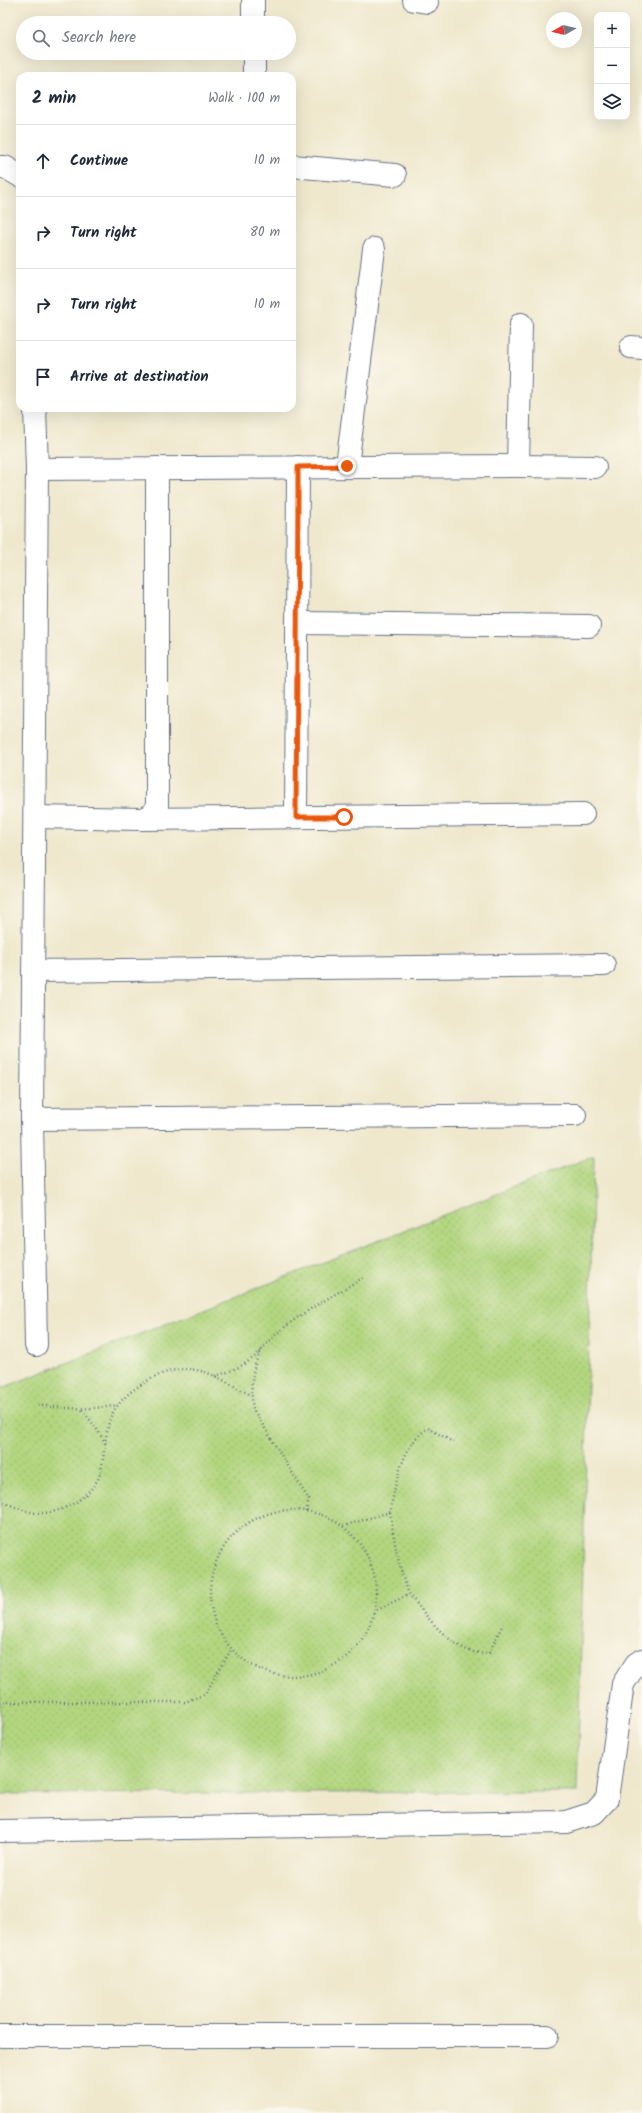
<!DOCTYPE html>
<meta charset="utf-8">
<style>
:root{--surface:#fff;--page:#f2f2f3;--text:#1f2937;--muted:#747a83;--line:#e0e1e3}
body{margin:0;font-family:Kalam,sans-serif;background:var(--page);color:var(--text)}
.controls{position:absolute;right:12px;top:12px;display:grid;overflow:hidden;border-radius:8px;box-shadow:0 4px 16px #0002}
.controls button{width:36px;height:36px;display:grid;place-items:center;padding:0;border:0;border-bottom:1px solid var(--line);background:var(--surface);color:var(--text);font:20px sans-serif}
.compass{position:absolute;left:546px;top:12px;width:36px;height:36px;border-radius:50%;background:var(--surface);box-shadow:0 4px 16px #0002;rotate:262deg}
.stop{position:absolute;width:12px;height:12px;margin:-9px;border:3px solid #ea580c;border-radius:50%;background:#fff}
.stop.end{background:#ea580c;border-color:#fff;box-shadow:0 1px 4px #0008}
.list{margin:0;padding:0;list-style:none}
h2{display:flex;justify-content:space-between;align-items:center;height:52px;margin:0;padding:0 16px;font-size:17px}
h2 small{font-size:13px;font-weight:400;color:var(--muted)}
.list li{display:grid;grid-template-columns:26px 1fr auto;gap:12px;align-items:center;box-sizing:border-box;height:72px;padding:0 16px;border-top:1px solid var(--line)}
.list b{display:block;font-size:15px;white-space:nowrap}
.list em{font-size:13px;font-style:normal;color:var(--muted)}
.icon{flex:none;width:22px;height:22px;fill:none;stroke:currentColor;stroke-width:2;stroke-linecap:round;stroke-linejoin:round}
.map{position:relative;flex:none;width:642px;height:2113px;overflow:hidden}
.search{position:absolute;background:var(--surface);box-shadow:0 4px 16px #0002;left:16px;top:16px;width:280px;height:44px;display:flex;align-items:center;gap:10px;box-sizing:border-box;padding:0 14px;border-radius:22px;color:var(--muted);font-size:15px}
.panel{position:absolute;background:var(--surface);box-shadow:0 4px 16px #0002;left:16px;top:72px;width:280px;height:340px;border-radius:12px}
.map>svg:first-child{display:block}
.grass{fill:url(#grass-dots);stroke:#66826e}
.lines{fill:none;stroke-linecap:round;stroke-linejoin:round}
.street-casing{stroke:#657085;stroke-width:24}
.path{stroke:#657085;stroke-width:2.5;stroke-dasharray:1 3;stroke-linecap:butt}
.street{stroke:#fff;stroke-width:22}
.route{stroke:#ea580c;stroke-width:5}
</style>
<div class="map">
<svg width="642" height="2113" viewBox="0 0 642 2113">
<defs>
<pattern id="grass-dots" width="8" height="8" patternUnits="userSpaceOnUse"><rect width="8" height="8" fill="#b2d67f"/><path d="M2 2h.1M6 6h.1" fill="none" stroke="#98b870" stroke-width="1.8" stroke-linecap="round"/></pattern>
</defs>
<rect width="100%" height="100%" fill="#fbf7ec"/>
<filter id="ink" filterUnits="userSpaceOnUse"><feTurbulence type="fractalNoise" baseFrequency=".025" numOctaves="2"/><feDisplacementMap in="SourceGraphic" scale="8" xChannelSelector="R" yChannelSelector="G"/><feConvolveMatrix kernelMatrix="1 2 1 2 8 2 1 2 1" color-interpolation-filters="sRGB"/></filter>
<filter id="wash" filterUnits="userSpaceOnUse"><feTurbulence type="fractalNoise" baseFrequency=".012" numOctaves="4" result="noise"/><feDisplacementMap in="SourceGraphic" scale="16" xChannelSelector="R" yChannelSelector="G"/><feGaussianBlur stdDeviation="0.9" result="paint"/><feColorMatrix in="noise" values="0 0 0 0 0 0 0 0 0 0 0 0 0 0 0 0 0 1.4 0 .05"/><feComposite in="paint" operator="in"/></filter>
<g filter="url(#wash)">
<rect width="100%" height="100%" fill="#efe8cd"/>
<polygon class="grass" points="594,1156 577,1792 0,1794 0,1389"/>
</g>
<g filter="url(#ink)">
<g class="lines">
<g class="street-casing">
<g id="street">
<polyline points="253,0 253,23"/>
<polyline points="414,0 427,2"/>
<polyline points="254,53 254,76"/>
<polyline points="292,166 395,175"/>
<polyline points="0,167 5,167 20,176"/>
<polyline points="631,347 642,348"/>
<polyline points="35,408 37,469 32,1119 36,1345"/>
<polyline points="347,466 374,249"/>
<polyline points="518,466 521,324"/>
<polyline points="37,469 518,466 595,467"/>
<polyline points="297,623 589,626"/>
<polyline points="35,817 142,819 151,816 157,807 157,468"/>
<polyline points="296,817 298,467"/>
<polyline points="142,819 583,814"/>
<polyline points="33,971 604,965"/>
<polyline points="32,1119 575,1115"/>
<polyline points="0,1831 566,1822 594,1813 607,1799 623,1684 636,1664 642,1660"/>
<polyline points="0,2036 547,2036"/>
</g>
</g>
<g class="path">
<path d="M 215,1376 C 233,1371 248,1364 262,1350"/>
<path d="M 38,1405 C 66,1409 91,1410 118,1405"/>
<polyline points="82,1410 95,1426 106,1444"/>
<path d="M 0,1501 C 12,1505 25,1512 37,1513 C 62,1515 95,1495 101,1471 C 104,1456 106,1426 112,1414 C 121,1398 134,1388 149,1380 C 163,1372 180,1367 196,1370 C 215,1373 234,1387 251,1395"/>
<circle cx="293" cy="1593" r="83"/>
<path d="M 306,1512 L 309,1500 L 253,1409 C 250,1389 251,1364 264,1347 C 288,1318 332,1297 364,1277"/>
<path d="M 390,1512 C 394,1539 398,1568 409,1593 C 411,1598 417,1603 420,1608 C 436,1628 461,1657 489,1653 L 503,1624"/>
<path d="M 343,1526 L 390,1512 C 396,1483 401,1446 428,1428 L 453,1442"/>
<polyline points="377,1610 409,1594"/>
<polyline points="0,1702 185,1702 205,1694 231,1650"/>
</g>
<use href="#street" class="street"/>
</g>
</g>
<g class="lines" filter="url(#ink)">
<polyline class="route" points="344,817 296,817 298,498 298,467 347,466"/>
</g>
</svg>
<div class="controls">
<button>+</button>
<button>−</button>
<button><svg class="icon" aria-label="layers" viewBox="0 0 24 24"><path d="M12 4l9 5-9 5-9-5zM3 14l9 5 9-5"/></svg></button>
</div>
<svg class="compass" viewBox="-18 -18 36 36"><path d="M0-13l5 13h-10z" fill="#e53935"/><path d="M0 13l5-13h-10z" fill="#747a83"/></svg>
<div class="stop" style="left:344px;top:817px"></div>
<div class="stop end" style="left:347px;top:466px"></div>
<div class="search"><svg class="icon" aria-label="search" viewBox="0 0 24 24"><circle cx="10" cy="10" r="6"/><path d="M15 15l6 6"/></svg>Search here</div>
<section class="panel">
<h2>2 min<small>Walk · 100 m</small></h2>
<ul class="list">
<li><svg class="icon" aria-label="ahead" viewBox="0 0 24 24"><path d="M12 20V5M6 11l6-6 6 6"/></svg><div><b>Continue</b></div><em>10 m</em></li>
<li><svg class="icon" aria-label="right" viewBox="0 0 24 24"><path d="M7 20v-9h11M14 6l5 5-5 5"/></svg><div><b>Turn right</b></div><em>80 m</em></li>
<li><svg class="icon" aria-label="right" viewBox="0 0 24 24"><path d="M7 20v-9h11M14 6l5 5-5 5"/></svg><div><b>Turn right</b></div><em>10 m</em></li>
<li><svg class="icon" aria-label="arrive" viewBox="0 0 24 24"><path d="M6 21V4h12l-3 4 3 4H6"/></svg><div><b>Arrive at destination</b></div></li>
</ul>
</section>
</div>
